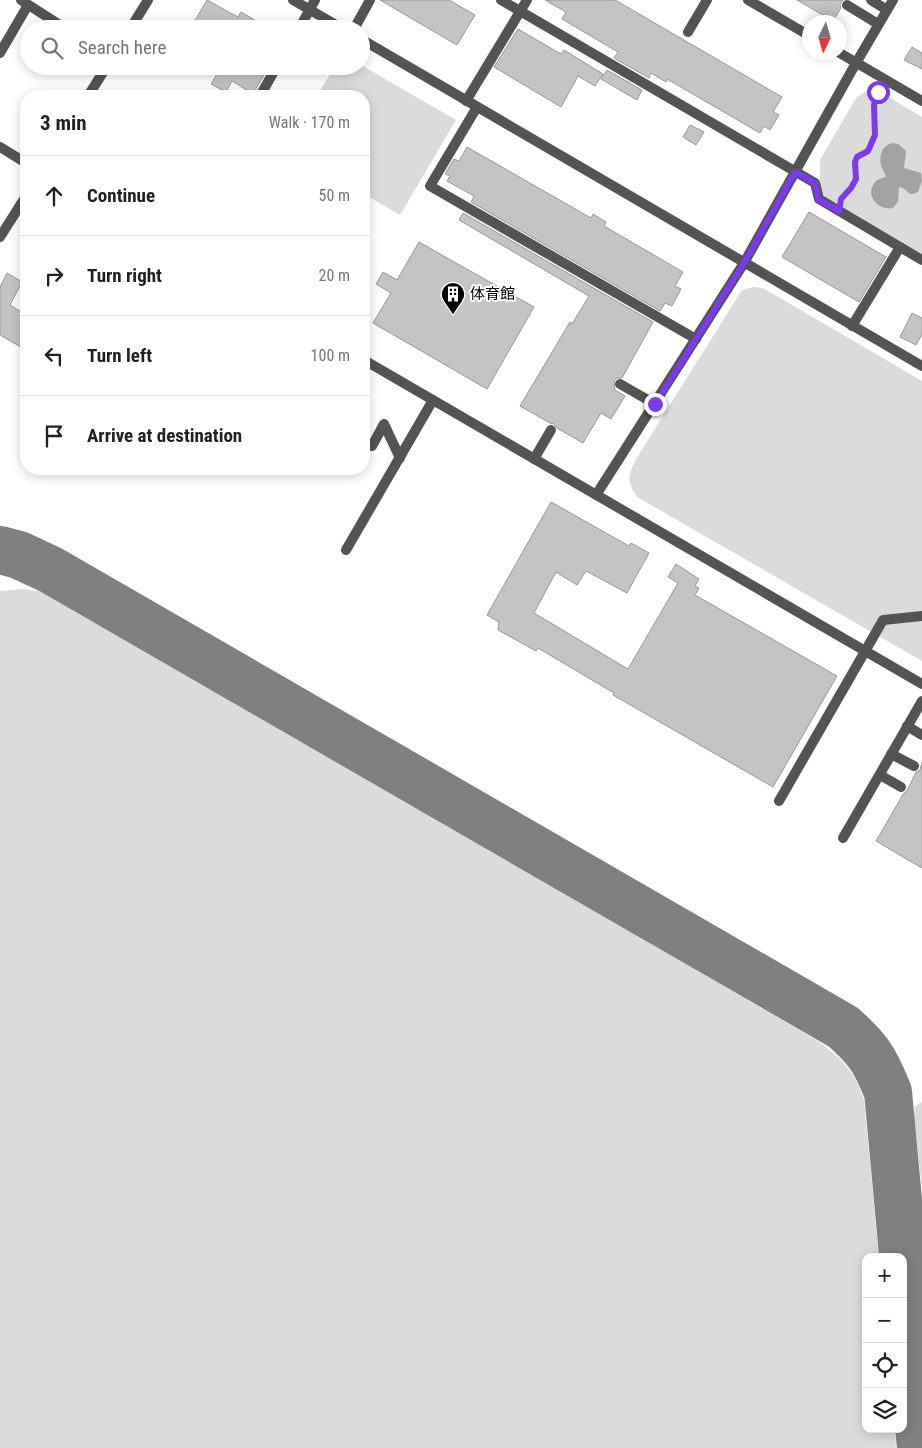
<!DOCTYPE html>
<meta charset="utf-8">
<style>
:root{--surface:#fff;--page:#f6f6f6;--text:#202124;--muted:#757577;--line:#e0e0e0}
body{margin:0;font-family:"Roboto Condensed","Noto Sans JP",sans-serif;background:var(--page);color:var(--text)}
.controls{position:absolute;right:15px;bottom:15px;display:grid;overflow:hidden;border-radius:10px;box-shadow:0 2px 12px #0003}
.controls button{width:45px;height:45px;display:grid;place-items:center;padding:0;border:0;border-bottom:1px solid var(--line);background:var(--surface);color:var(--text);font:25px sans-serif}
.compass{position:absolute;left:802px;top:15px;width:45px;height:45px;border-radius:50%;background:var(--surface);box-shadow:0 2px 12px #0003;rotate:185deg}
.stop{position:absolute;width:15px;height:15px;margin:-11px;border:4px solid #7c3aed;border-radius:50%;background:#fff}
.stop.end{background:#7c3aed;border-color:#fff;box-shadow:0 1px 5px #0008}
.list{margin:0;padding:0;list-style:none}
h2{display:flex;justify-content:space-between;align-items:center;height:65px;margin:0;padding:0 20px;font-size:21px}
h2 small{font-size:16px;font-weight:400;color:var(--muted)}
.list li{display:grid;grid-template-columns:32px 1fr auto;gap:15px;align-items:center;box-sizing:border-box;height:80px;padding:0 20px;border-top:1px solid var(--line)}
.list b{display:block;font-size:19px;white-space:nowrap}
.list em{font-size:16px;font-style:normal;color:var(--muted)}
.icon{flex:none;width:28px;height:28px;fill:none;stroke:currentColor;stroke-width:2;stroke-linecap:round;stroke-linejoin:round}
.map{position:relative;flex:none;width:922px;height:1448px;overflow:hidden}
.search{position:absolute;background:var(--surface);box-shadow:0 2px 12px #0003;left:20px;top:20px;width:350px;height:55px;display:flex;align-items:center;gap:12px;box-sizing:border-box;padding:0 18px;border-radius:28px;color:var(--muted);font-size:19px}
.panel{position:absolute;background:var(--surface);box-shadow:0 2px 12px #0003;left:20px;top:90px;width:350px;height:385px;border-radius:20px}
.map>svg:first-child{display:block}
.green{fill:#dbdbdb}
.water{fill:#a2a2a2}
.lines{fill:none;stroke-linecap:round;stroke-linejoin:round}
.taxiway{stroke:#808080;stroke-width:48}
.building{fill:#c4c4c4;stroke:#989898}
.path{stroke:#767676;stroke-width:3;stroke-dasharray:1 2.5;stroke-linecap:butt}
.lane{stroke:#545454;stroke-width:10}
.route{stroke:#7c3aed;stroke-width:6}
.labels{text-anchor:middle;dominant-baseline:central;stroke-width:4;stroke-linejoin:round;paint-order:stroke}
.poi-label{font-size:15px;fill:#000;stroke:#fff;text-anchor:start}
</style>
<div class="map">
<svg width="922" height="1448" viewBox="0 0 922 1448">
<rect width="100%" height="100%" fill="#fff"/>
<g class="green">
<polygon points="361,65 456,120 400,215 364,194 364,96 317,96 335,66"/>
<polygon points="866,91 880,92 922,117 922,254 825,197 820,187 820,160 856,98"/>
<path d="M 753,287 L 763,288 L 922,381 L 922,661 L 637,497 C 626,481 628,476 636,459 L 742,290 Z"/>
<path d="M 22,589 L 38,591 L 60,598 L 818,1041 C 841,1058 855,1071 864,1100 L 879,1257 L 866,1257 L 866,1429 L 895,1429 L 896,1448 L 0,1448 L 0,591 Z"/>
<polygon points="922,1102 922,1189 914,1118 915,1106"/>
</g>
<path class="water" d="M 893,143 L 898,144 L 906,151 L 904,168 L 921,173 L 922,181 L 918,192 C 906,198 909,188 899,187 L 898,202 L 893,208 C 879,211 864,196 875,182 C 878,179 882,178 886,177 C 885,172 882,170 881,165 C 879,155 882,145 893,143 Z"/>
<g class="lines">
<path class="taxiway" d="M 0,550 L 19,555 L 51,570 L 843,1027 C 869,1050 875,1060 888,1092 L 921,1448"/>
</g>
<g class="building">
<polygon points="207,0 238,17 241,12 270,29 190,29"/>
<polygon points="380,0 449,0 475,15 457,45"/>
<polygon points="545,0 615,0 782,97 773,112 779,115 770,130 764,126 760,133 667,79 666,82 651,73 649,78 614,58 618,52 562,19 566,12"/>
<polygon points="797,0 843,0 840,4 841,8 833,21"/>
<polygon points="518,29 561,54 564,50 603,74 595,86 578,76 561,107 494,67"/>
<polygon points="912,47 922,53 922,69 904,60"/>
<polygon points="210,66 269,66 253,94 232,81 226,92 211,84 218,72"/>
<polygon points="607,70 642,90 637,100 601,79"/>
<polygon points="690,125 704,132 696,145 683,137"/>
<polygon points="467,147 591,218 593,214 606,222 604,226 683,272 675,286 681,289 672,306 665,303 660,311 471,202 474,196 447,181 450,176 445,174 454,159 459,161"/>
<polygon points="809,212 886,257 859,302 782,257"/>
<polygon points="463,213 653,322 622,378 617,378 614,381 615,390 625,396 611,419 601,413 583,443 557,428 554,424 550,423 520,406 570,322 572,324 589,296 459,220"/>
<polygon points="419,242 534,307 487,389 373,323 391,293 376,284 383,272 397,280"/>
<polygon points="7,273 22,282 10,305 26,315 26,350 0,335 0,287"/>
<polygon points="912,313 922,318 922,334 916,345 900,337"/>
<polygon points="551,502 629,546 631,543 649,553 627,593 586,571 577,585 556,572 534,613 628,669 678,583 668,577 676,564 699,579 695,586 699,588 695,595 837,676 773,787 613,695 614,693 538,648 536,651 498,630 499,622 487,615"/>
<polygon points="922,762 922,868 876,841 904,793 907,791 916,772 920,770"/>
</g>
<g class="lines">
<polyline class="path" points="842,198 851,188 856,179 855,162 857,157 868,151 875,135 874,105 878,91"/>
<g class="lane">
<polyline points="21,0 66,29"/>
<polyline points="293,0 343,29"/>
<polyline points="501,0 815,183 819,199 922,260"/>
<polyline points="748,0 810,36"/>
<polyline points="871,0 887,10"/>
<polyline points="847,5 878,24"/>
<polyline points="130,29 148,0"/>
<polyline points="299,29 315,0"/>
<polyline points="354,29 370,0"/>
<polyline points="688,32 707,0"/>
<polyline points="361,39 922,366"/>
<polyline points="838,52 922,101"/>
<polyline points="0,53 28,5"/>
<polyline points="88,96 107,66"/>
<polyline points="260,96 277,66"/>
<polyline points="466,101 527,0"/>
<polyline points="477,107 430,186 696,339"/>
<polyline points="0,147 26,163"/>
<polyline points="0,237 26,196"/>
<polyline points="852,326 900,247"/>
<polyline points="364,360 922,684"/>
<polyline points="620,384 655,404"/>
<polyline points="372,446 384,424 400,458"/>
<polyline points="534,459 551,430"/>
<polyline points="596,495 744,263 856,63 893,0"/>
<polyline points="346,550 433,400"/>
<polyline points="907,726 922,735"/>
<polyline points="891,754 914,766"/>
<polyline points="880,775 901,787"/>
<polyline points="779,801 883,620 922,616"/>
<polyline points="843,838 922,701"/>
</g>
</g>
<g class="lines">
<polyline class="route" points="655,404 744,263 795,172 815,183 819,200 839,211 841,199 851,188 856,179 855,162 857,157 868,151 875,135 874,105 878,92"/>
</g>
<defs>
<g id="building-pin" transform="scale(1.25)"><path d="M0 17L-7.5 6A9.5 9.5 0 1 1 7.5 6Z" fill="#000" stroke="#fff"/><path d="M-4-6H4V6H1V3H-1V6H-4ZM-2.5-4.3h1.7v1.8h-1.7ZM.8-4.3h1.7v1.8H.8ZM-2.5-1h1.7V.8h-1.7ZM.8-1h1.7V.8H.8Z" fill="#fff"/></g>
</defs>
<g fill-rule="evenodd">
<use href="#building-pin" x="453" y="294"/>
</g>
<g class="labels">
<g class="poi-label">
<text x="470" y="294">体育館</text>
</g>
</g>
</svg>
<div class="controls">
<button>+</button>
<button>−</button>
<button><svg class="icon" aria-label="locate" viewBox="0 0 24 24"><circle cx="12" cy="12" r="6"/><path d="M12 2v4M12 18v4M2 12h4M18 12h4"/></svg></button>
<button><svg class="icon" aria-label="layers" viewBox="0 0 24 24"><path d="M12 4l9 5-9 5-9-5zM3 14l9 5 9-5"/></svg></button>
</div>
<svg class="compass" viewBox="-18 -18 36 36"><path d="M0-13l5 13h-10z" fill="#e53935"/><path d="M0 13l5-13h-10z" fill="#757577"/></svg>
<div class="stop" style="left:878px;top:92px"></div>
<div class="stop end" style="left:655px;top:404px"></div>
<div class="search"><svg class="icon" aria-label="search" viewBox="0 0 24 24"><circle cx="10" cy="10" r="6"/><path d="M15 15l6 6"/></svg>Search here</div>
<section class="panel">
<h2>3 min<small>Walk · 170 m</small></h2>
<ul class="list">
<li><svg class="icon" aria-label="ahead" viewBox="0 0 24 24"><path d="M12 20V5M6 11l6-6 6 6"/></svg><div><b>Continue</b></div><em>50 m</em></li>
<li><svg class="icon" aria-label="right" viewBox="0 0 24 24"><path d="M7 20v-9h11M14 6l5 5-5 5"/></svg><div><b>Turn right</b></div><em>20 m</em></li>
<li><svg class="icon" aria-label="left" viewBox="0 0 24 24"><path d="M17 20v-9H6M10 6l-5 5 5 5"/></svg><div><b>Turn left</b></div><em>100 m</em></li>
<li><svg class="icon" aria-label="arrive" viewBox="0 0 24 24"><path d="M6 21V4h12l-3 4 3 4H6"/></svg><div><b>Arrive at destination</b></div></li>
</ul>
</section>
</div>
